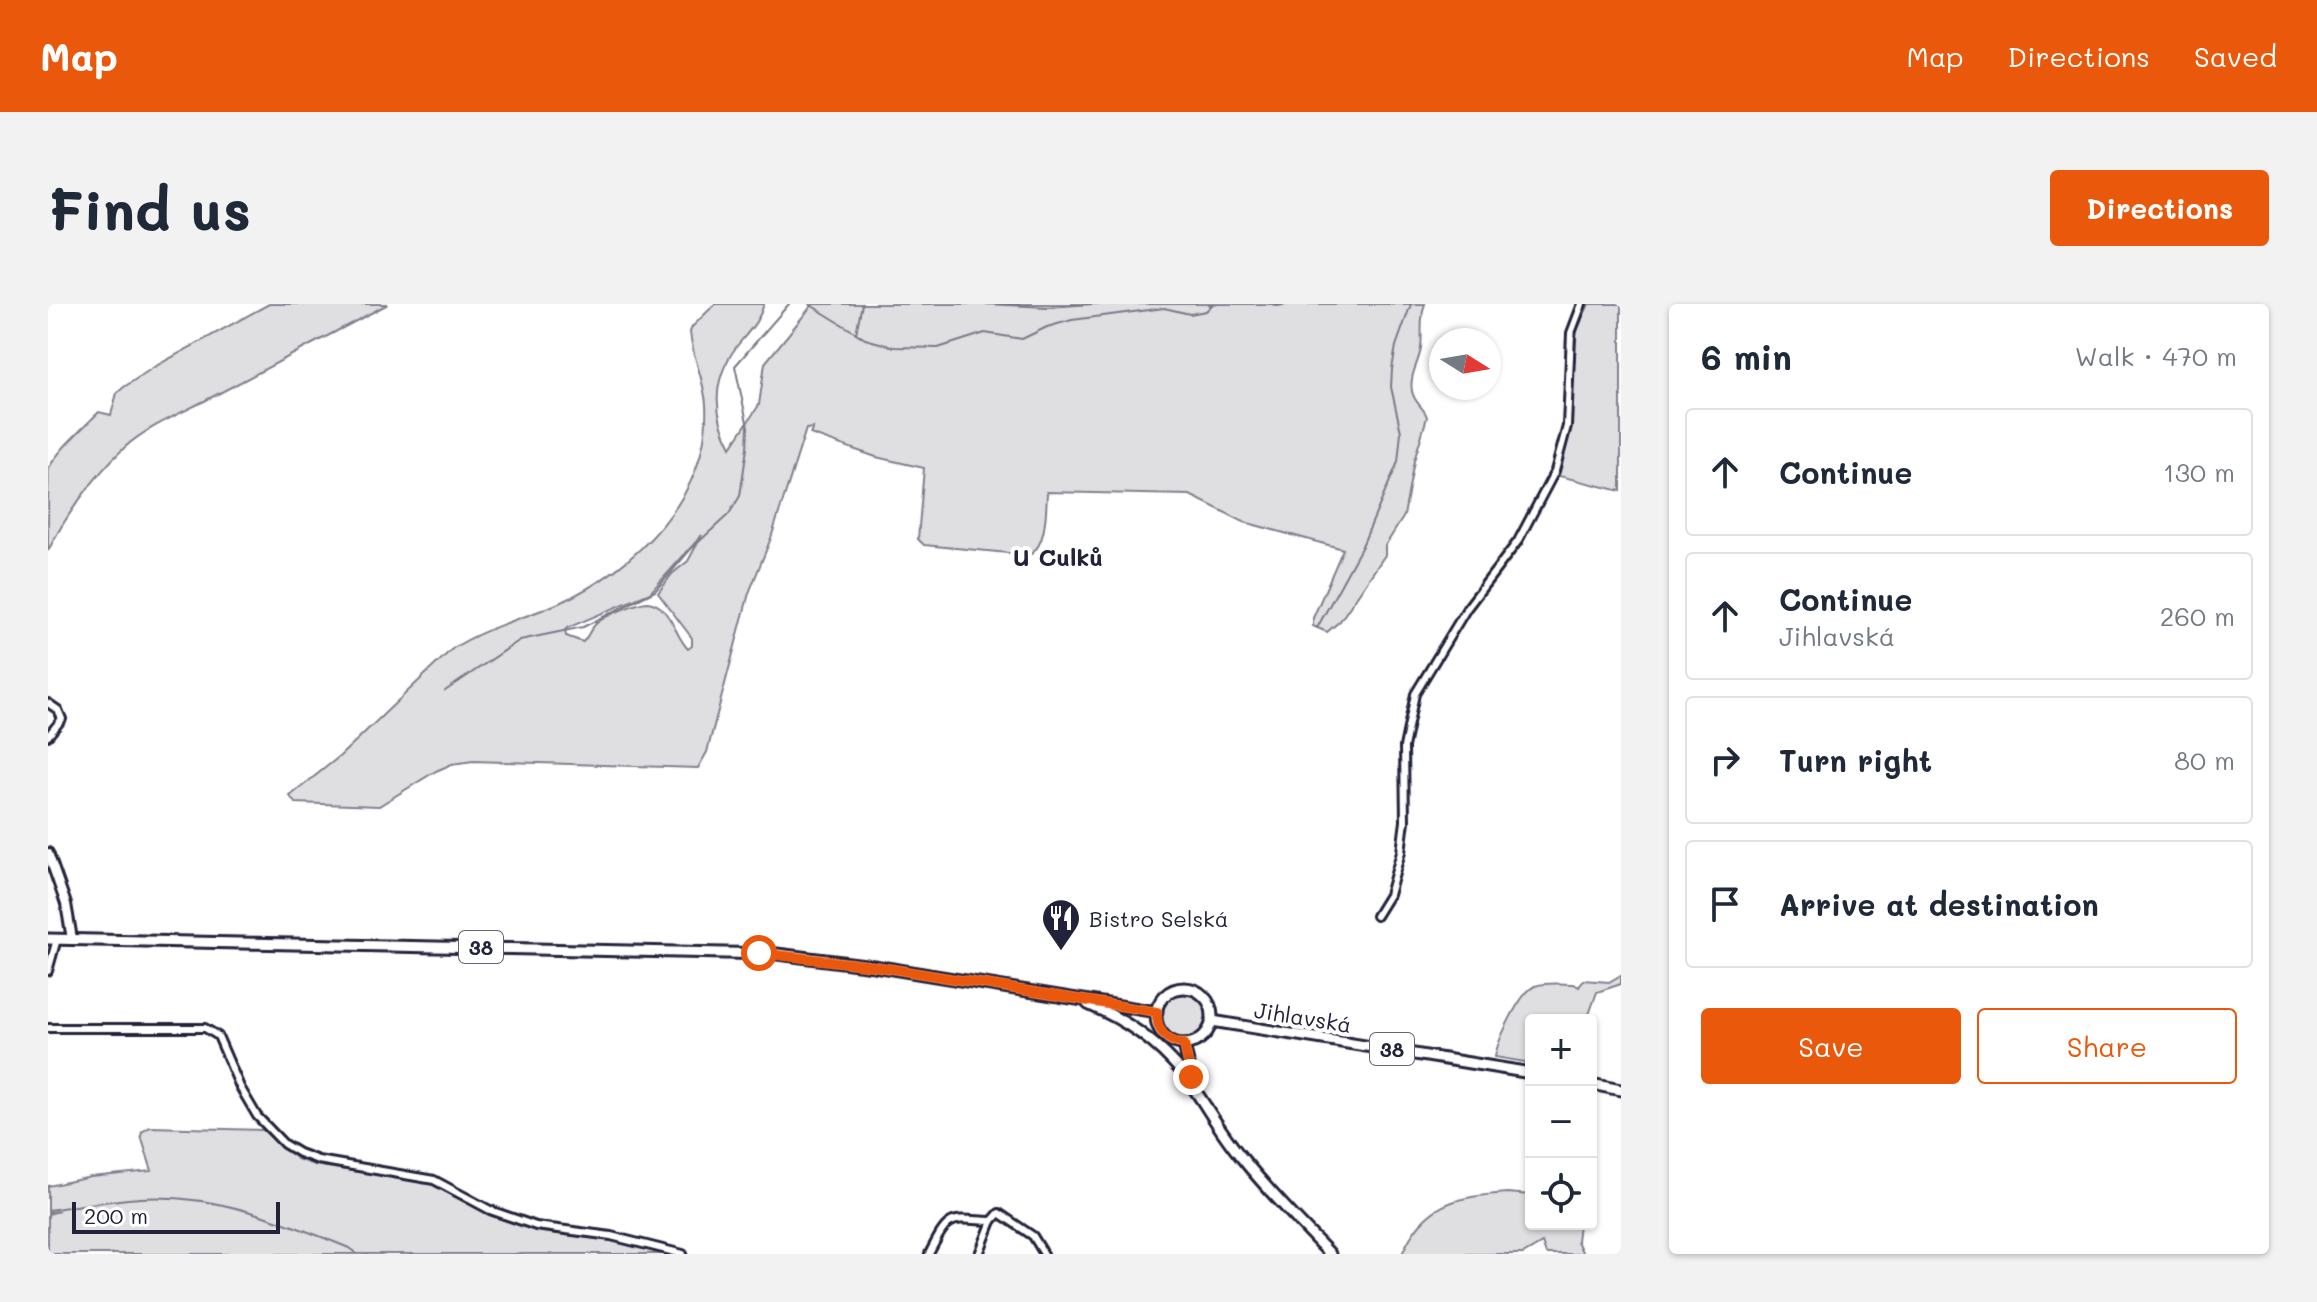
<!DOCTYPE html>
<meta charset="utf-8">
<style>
:root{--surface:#fff;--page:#f2f2f3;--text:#1f2937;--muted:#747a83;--line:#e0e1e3;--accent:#ea580c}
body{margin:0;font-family:Mali,sans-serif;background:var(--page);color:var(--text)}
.controls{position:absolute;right:24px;bottom:24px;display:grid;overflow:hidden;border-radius:8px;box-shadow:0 2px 6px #0004}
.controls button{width:72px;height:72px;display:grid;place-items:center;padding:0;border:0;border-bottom:2px solid var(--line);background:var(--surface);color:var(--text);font:40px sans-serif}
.compass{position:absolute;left:1381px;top:24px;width:72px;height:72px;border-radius:50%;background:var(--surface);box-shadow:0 2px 6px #0004;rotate:101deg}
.scale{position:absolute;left:24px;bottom:20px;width:208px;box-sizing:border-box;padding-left:8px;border:4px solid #22223b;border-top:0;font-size:22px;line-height:28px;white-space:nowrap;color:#22223b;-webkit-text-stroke:6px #fff;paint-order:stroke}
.stop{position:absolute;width:24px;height:24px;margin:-18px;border:6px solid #ea580c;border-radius:50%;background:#fff}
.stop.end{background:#ea580c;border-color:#fff;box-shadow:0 2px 8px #0008}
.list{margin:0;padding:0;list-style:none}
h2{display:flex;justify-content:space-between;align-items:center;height:104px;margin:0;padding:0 32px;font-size:34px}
h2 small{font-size:26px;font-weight:400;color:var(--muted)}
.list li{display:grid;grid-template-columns:52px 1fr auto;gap:24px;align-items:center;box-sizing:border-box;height:128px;margin:0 16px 16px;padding:0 16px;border:2px solid var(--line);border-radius:8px}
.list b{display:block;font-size:30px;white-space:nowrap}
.list p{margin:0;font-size:26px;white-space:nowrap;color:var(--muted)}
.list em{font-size:26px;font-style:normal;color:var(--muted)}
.actions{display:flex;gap:16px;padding:24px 32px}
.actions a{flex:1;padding:18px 0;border:2px solid var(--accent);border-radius:8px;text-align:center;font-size:28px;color:var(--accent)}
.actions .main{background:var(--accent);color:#fff}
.icon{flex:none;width:44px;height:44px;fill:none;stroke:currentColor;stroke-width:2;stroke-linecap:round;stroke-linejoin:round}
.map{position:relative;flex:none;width:1573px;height:950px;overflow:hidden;border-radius:8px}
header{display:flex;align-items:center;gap:48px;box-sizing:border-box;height:112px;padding:0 40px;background:var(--accent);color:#fff}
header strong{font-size:38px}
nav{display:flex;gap:44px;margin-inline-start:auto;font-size:28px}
.intro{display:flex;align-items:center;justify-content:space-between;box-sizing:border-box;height:192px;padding:0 48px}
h1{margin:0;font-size:56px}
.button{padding:20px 36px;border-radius:8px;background:var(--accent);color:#fff;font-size:28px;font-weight:700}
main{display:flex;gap:48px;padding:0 48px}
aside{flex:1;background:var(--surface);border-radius:8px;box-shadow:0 2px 6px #0004}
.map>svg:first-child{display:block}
.green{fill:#dfdfe2;stroke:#80808e;stroke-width:2;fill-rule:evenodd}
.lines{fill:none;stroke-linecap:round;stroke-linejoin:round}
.stream{stroke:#7a7a88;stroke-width:2}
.street-casing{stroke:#22223b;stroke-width:12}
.secondary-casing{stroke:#22223b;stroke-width:14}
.primary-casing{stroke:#22223b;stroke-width:15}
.street{stroke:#fff;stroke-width:6}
.secondary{stroke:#fff;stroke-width:8}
.primary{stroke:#fff;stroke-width:9}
.route{stroke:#ea580c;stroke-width:10}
.labels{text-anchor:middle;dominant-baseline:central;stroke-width:8;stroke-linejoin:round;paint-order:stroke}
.shield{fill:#fff;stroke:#646476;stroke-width:2}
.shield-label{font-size:20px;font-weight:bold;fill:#22223b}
.poi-label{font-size:22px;fill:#22223b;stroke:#fff;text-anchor:start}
.street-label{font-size:22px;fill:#22223b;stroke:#fff}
.neighbourhood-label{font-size:24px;font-weight:bold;fill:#22223b;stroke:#fff}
</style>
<header>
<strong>Map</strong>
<nav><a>Map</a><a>Directions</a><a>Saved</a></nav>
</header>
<div class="intro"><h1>Find us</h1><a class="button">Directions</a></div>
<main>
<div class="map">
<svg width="1573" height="950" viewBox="0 0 1573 950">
<rect width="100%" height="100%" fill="#fff"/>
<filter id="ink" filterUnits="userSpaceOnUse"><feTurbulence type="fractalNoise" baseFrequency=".0125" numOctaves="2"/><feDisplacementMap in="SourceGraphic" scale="16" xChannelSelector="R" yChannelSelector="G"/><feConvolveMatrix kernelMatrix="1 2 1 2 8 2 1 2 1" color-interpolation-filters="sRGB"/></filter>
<g filter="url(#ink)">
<g class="green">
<path d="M 221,0 L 340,0 C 282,31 224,61 166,92 C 136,108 100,122 76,144 C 48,170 16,214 0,247 C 0,231 0,176 1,164 C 10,146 37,122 51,108 L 63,111 L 69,89 L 76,83 L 106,63 Z"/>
<path d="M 667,0 L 716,0 C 711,18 700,28 689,42 C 664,75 664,108 683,143 L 711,101 L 717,59 L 765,0 L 1377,0 C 1371,15 1375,29 1373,44 C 1371,59 1361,71 1364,87 C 1366,99 1376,103 1379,113 L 1366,157 L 1356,212 L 1337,242 L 1337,251 L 1292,317 L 1279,328 L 1265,322 L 1265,314 L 1295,245 L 1196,218 L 1142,191 L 999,188 C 998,206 999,242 981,251 L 876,241 L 870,235 L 876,164 L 828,153 L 762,130 L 765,124 L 758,125 L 723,234 L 701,289 L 659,448 L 650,464 L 425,457 L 404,460 L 388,467 L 331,502 L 247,499 L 242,492 L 292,452 L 404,345 C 438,323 475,315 511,299 C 587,265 663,191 658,100 C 656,75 644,52 642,28 L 644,23 ZM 654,231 L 640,257 L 624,270 L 610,289 L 644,334 L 644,342 L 640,345 C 630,335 626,318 616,307 C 612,302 605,298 599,298 C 588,299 552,313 546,322 C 541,327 540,333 535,338 L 518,332 L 517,326 L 519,324 L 602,289 Z"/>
<polygon points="1541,0 1573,0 1573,187 1511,172 1509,168 1520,128 1529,26"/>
<path d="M 1573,671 L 1573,680 L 1549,688 L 1539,716 L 1483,716 L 1483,759 L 1447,753 C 1449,738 1472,688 1487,682 C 1499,678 1514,680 1526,680 L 1531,683 L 1535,676 L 1561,678 Z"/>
<circle cx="1136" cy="712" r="22"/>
<polygon points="102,823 215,826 249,855 266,861 379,878 444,912 493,928 567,937 619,950 0,950 0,910 11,907 0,908 0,882 43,873 104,867 93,832 94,828"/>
<path d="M 1459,889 L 1483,891 L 1483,920 L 1531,920 L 1529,937 L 1535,950 L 1498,950 L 1494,939 L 1475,950 L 1354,950 C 1376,899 1407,893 1459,889 Z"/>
</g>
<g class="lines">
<g class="stream">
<polyline points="761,0 808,29"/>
<polyline points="814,0 808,29 817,35 847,43 890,44 937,29 974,35 999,23 1024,16 1116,4 1142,10 1158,7 1165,0"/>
<polyline points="936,0 999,3 1045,0"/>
<polyline points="1224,0 1230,2 1240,0"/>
<polyline points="1269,324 1314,242 1350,158 1353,128 1343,83 1344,65 1348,42 1363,0"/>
<polyline points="397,387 472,336 535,323 607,287 642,246 681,210 692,192 699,144 700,123 687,62 741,0"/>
<path d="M 0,906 C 30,902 61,896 92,894 C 167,890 233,916 301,944 L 309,950"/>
</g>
<g class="street-casing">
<g id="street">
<polyline points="0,399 10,406 14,415 0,432"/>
<polyline points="1328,612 1341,591 1353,548 1357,517 1356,443 1367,390 1419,304 1470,237 1507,167 1519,122 1523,29 1534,0"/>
<polyline points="0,667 9,635"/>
<polyline points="0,724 157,724 170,732 192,783 209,812 236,840 251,849 270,856 386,876 442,906 488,922 563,932 635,950"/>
<path d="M 881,950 C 902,909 901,915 944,917"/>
<polyline points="931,950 944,917 951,909 985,932 996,950"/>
</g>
</g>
<g class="secondary-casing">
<polyline id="secondary" points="0,549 18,600 24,635"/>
</g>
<g class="primary-casing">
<g id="primary">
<polyline points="0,635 729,650 826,662 1109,708"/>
<circle cx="1136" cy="712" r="28"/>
<path d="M 1040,700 C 1076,715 1109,738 1134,768 C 1155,795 1171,827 1194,854 C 1221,888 1252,919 1282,950"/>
<polyline points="1164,717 1483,769"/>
<polyline points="1136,740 1144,777"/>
<polyline points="1543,780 1573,786"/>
</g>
</g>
<use href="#street" class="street"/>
<use href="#secondary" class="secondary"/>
<use href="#primary" class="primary"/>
</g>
</g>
<g class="lines" filter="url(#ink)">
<path class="route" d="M 711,649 L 826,662 L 1109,708 C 1108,726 1118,738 1136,740 L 1143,773"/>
</g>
<defs>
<g id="restaurant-pin" transform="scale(2)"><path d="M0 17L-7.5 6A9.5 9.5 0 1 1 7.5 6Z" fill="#22223b" stroke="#fff"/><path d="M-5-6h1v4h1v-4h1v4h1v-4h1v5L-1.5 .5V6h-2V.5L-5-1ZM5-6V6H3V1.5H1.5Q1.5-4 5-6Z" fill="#fff"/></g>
</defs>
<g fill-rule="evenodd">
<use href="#restaurant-pin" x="1013" y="614"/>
</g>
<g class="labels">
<g class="shield">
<rect x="411" y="627" width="44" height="32" rx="6"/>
<rect x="1322" y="729" width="44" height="32" rx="6"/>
</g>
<g class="shield-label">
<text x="433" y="643">38</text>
<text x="1344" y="745">38</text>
</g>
<g class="poi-label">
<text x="1041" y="614">Bistro Selská</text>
</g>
<g class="street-label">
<text transform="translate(1255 713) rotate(9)">Jihlavská</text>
</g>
<g class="neighbourhood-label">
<text x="1010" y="252">U Culků</text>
</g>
</g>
</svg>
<div class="controls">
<button>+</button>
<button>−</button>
<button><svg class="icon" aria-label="locate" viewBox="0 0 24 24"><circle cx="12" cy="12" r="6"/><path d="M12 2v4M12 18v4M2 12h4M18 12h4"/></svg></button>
</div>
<svg class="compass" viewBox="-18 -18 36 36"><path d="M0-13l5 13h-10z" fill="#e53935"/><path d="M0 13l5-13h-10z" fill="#747a83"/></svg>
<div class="scale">200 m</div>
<div class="stop" style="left:711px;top:649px"></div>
<div class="stop end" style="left:1143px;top:773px"></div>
</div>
<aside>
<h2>6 min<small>Walk · 470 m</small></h2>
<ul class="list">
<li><svg class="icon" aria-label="ahead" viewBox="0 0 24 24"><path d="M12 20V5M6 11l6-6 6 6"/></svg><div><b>Continue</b></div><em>130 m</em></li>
<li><svg class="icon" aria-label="ahead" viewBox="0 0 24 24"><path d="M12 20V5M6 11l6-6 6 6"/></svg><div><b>Continue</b><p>Jihlavská</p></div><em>260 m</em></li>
<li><svg class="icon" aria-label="right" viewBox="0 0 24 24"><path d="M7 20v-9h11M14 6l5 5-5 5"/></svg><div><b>Turn right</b></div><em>80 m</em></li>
<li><svg class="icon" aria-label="arrive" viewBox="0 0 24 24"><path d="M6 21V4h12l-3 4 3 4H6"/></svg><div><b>Arrive at destination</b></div></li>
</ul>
<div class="actions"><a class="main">Save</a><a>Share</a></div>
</aside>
</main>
